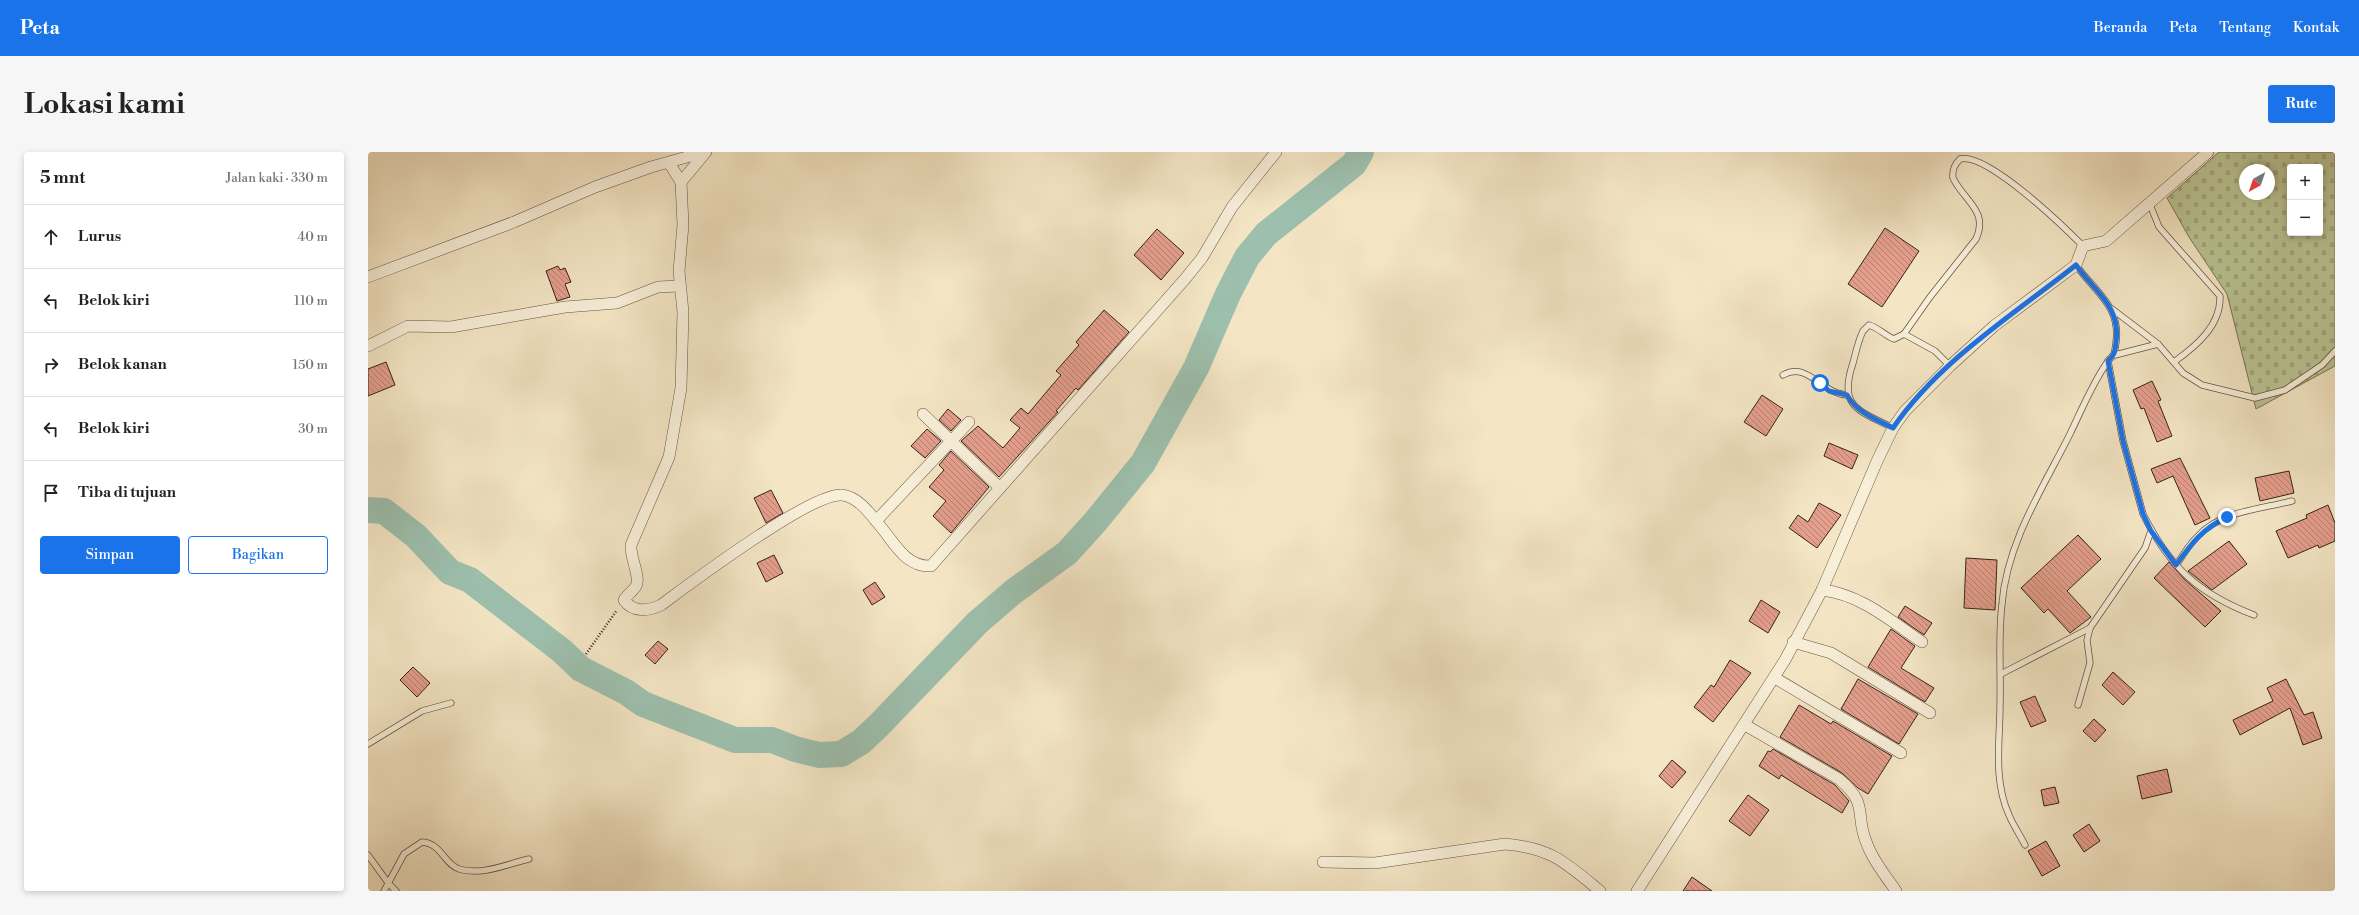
<!DOCTYPE html>
<html lang="id">
<meta charset="utf-8">
<style>
:root{--surface:#fff;--page:#f6f6f6;--text:#222;--muted:#767676;--line:#e0e0e0;--accent:#1a73e8}
body{margin:0;font-family:"Libre Bodoni",serif;background:var(--page);color:var(--text)}
.controls{position:absolute;right:12px;top:12px;display:grid;overflow:hidden;border-radius:4px;box-shadow:0 2px 6px #0003}
.controls button{width:36px;height:36px;display:grid;place-items:center;padding:0;border:0;border-bottom:1px solid var(--line);background:var(--surface);color:var(--text);font:20px sans-serif}
.compass{position:absolute;left:1871px;top:12px;width:36px;height:36px;border-radius:50%;background:var(--surface);box-shadow:0 2px 6px #0003;rotate:220deg}
.stop{position:absolute;width:12px;height:12px;margin:-9px;border:3px solid #1a73e8;border-radius:50%;background:#fff}
.stop.end{background:#1a73e8;border-color:#fff;box-shadow:0 1px 4px #0008}
.list{margin:0;padding:0;list-style:none}
h2{display:flex;justify-content:space-between;align-items:center;height:52px;margin:0;padding:0 16px;font-size:17px}
h2 small{font-size:13px;font-weight:400;color:var(--muted)}
.list li{display:grid;grid-template-columns:26px 1fr auto;gap:12px;align-items:center;box-sizing:border-box;height:64px;padding:0 16px;border-top:1px solid var(--line)}
.list b{display:block;font-size:15px;white-space:nowrap}
.list em{font-size:13px;font-style:normal;color:var(--muted)}
.actions{display:flex;gap:8px;padding:12px 16px}
.actions a{flex:1;padding:9px 0;border:1px solid var(--accent);border-radius:4px;text-align:center;font-size:14px;color:var(--accent)}
.actions .main{background:var(--accent);color:#fff}
.icon{flex:none;width:22px;height:22px;fill:none;stroke:currentColor;stroke-width:2;stroke-linecap:round;stroke-linejoin:round}
.map{position:relative;flex:none;width:1967px;height:739px;overflow:hidden;border-radius:4px}
header{display:flex;align-items:center;gap:24px;box-sizing:border-box;height:56px;padding:0 20px;background:var(--accent);color:#fff}
header strong{font-size:19px}
nav{display:flex;gap:22px;margin-inline-start:auto;font-size:14px}
.intro{display:flex;align-items:center;justify-content:space-between;box-sizing:border-box;height:96px;padding:0 24px}
h1{margin:0;font-size:28px}
.button{padding:10px 18px;border-radius:4px;background:var(--accent);color:#fff;font-size:14px;font-weight:700}
main{display:flex;gap:24px;padding:0 24px}
aside{flex:1;background:var(--surface);border-radius:4px;box-shadow:0 2px 6px #0003}
.map>svg:first-child{display:block}
.cemetery{fill:url(#cemetery-stones);stroke:#787458;fill-rule:evenodd}
.lines{fill:none;stroke-linecap:round;stroke-linejoin:round}
.river{stroke:#9dc0ae;stroke-width:26}
.building{fill:url(#building-back-hatch);stroke:#36221b}
.service-casing{stroke:#665346;stroke-width:7}
.minor-casing{stroke:#665346;stroke-width:12}
.path{stroke:#36221b;stroke-width:2.5;stroke-dasharray:1 2;stroke-linecap:butt}
.service{stroke:#f8efd9;stroke-width:5.5}
.minor{stroke:#f8efd9;stroke-width:11}
.route{stroke:#1a73e8;stroke-width:5}
</style>
<header>
<strong>Peta</strong>
<nav><a>Beranda</a><a>Peta</a><a>Tentang</a><a>Kontak</a></nav>
</header>
<div class="intro"><h1>Lokasi kami</h1><a class="button">Rute</a></div>
<main>
<aside>
<h2>5 mnt<small>Jalan kaki · 330 m</small></h2>
<ul class="list">
<li><svg class="icon" aria-label="ahead" viewBox="0 0 24 24"><path d="M12 20V5M6 11l6-6 6 6"/></svg><div><b>Lurus</b></div><em>40 m</em></li>
<li><svg class="icon" aria-label="left" viewBox="0 0 24 24"><path d="M17 20v-9H6M10 6l-5 5 5 5"/></svg><div><b>Belok kiri</b></div><em>110 m</em></li>
<li><svg class="icon" aria-label="right" viewBox="0 0 24 24"><path d="M7 20v-9h11M14 6l5 5-5 5"/></svg><div><b>Belok kanan</b></div><em>150 m</em></li>
<li><svg class="icon" aria-label="left" viewBox="0 0 24 24"><path d="M17 20v-9H6M10 6l-5 5 5 5"/></svg><div><b>Belok kiri</b></div><em>30 m</em></li>
<li><svg class="icon" aria-label="arrive" viewBox="0 0 24 24"><path d="M6 21V4h12l-3 4 3 4H6"/></svg><div><b>Tiba di tujuan</b></div></li>
</ul>
<div class="actions"><a class="main">Simpan</a><a>Bagikan</a></div>
</aside>
<div class="map">
<svg width="1967" height="739" viewBox="0 0 1967 739">
<defs>
<pattern id="cemetery-stones" width="16" height="16" patternUnits="userSpaceOnUse"><rect width="16" height="16" fill="#bbc595"/><path d="M2 7V4a2 2 0 0 1 4 0v3zM10 15v-3a2 2 0 0 1 4 0v3z" fill="#a1a980"/></pattern>
<pattern id="building-back-hatch" width="6" height="6" patternUnits="userSpaceOnUse"><rect width="6" height="6" fill="#e59f8d"/><path d="M-1 5l2 2M0 0l6 6M5-1l2 2" fill="none" stroke="#ba8172"/></pattern>
</defs>
<rect width="100%" height="100%" fill="#f4e6c5"/>
<filter id="stains"><feTurbulence type="fractalNoise" baseFrequency=".005" numOctaves="4"/><feColorMatrix values="0 0 0 0 .2 0 0 0 0 .09 0 0 0 0 .02 0 0 0 .5 -.17"/></filter>
<radialGradient id="worn" r=".72"><stop offset=".6" stop-color="#630" stop-opacity="0"/><stop offset="1" stop-color="#630" stop-opacity=".3"/></radialGradient>
<path class="cemetery" d="M 1851,0 L 1967,0 L 1967,214 L 1888,257 L 1859,142 L 1821,85 L 1799,46 ZM 1922,15 L 1952,15 L 1952,81 L 1922,81 ZM 1877,18 L 1901,18 L 1901,42 L 1877,42 Z"/>
<g class="lines">
<polyline class="river" points="0,358 16,359 48,384 82,420 102,428 194,499 213,517 258,540 275,552 367,588 404,588 427,597 451,603 473,602 493,590 511,573 609,471 645,440 699,401 728,369 775,311 828,216 860,142 879,105 898,82 986,12 993,0"/>
</g>
<g class="building">
<polygon points="1517,76 1551,99 1514,155 1480,132"/>
<polygon points="789,77 816,101 793,128 766,103"/>
<polygon points="190,114 192,118 197,116 203,130 197,132 202,145 189,149 178,119"/>
<polygon points="736,158 761,180 710,238 708,236 688,259 690,260 631,325 593,289 610,274 635,296 652,276 642,268 653,256 660,262 680,238 693,223 688,219 711,193 708,190"/>
<polygon points="18,210 27,233 0,244 0,217"/>
<polygon points="1784,229 1793,248 1790,249 1804,284 1789,290 1776,256 1773,257 1765,238"/>
<polygon points="1394,243 1415,257 1398,284 1376,270"/>
<polygon points="580,257 593,268 583,279 571,268"/>
<polygon points="559,277 573,289 557,306 543,294"/>
<polygon points="1461,291 1490,303 1484,317 1456,304"/>
<polygon points="583,299 621,335 583,381 565,364 578,349 561,335 576,318 571,313"/>
<polygon points="1812,306 1842,366 1827,373 1805,324 1789,331 1783,317"/>
<polygon points="1921,319 1926,341 1892,349 1887,326"/>
<polygon points="403,338 415,361 398,371 386,346"/>
<polygon points="1451,351 1473,363 1449,396 1421,376 1430,363 1440,370"/>
<polygon points="1960,353 1967,371 1967,389 1951,396 1950,393 1920,406 1908,379 1939,366 1938,363"/>
<polygon points="1710,383 1733,407 1699,439 1723,465 1702,481 1680,457 1676,461 1653,436"/>
<polygon points="1861,389 1879,412 1844,438 1820,419"/>
<polygon points="406,403 415,421 398,430 389,411"/>
<polygon points="1598,406 1629,408 1627,458 1596,456"/>
<polygon points="1801,410 1817,428 1853,459 1837,475 1786,426"/>
<polygon points="507,430 517,445 504,453 495,438"/>
<polygon points="1393,448 1412,460 1400,481 1381,469"/>
<polygon points="1537,454 1564,471 1556,483 1530,465"/>
<polygon points="1523,477 1547,494 1533,516 1566,536 1557,550 1500,515"/>
<polygon points="290,489 300,497 287,512 277,503"/>
<polygon points="1362,508 1383,521 1345,570 1326,555 1343,533 1346,535"/>
<polygon points="45,515 62,531 49,545 32,528"/>
<polygon points="1745,520 1767,540 1755,553 1734,533"/>
<polygon points="1490,527 1550,562 1531,592 1473,557"/>
<polygon points="1918,527 1936,563 1945,560 1954,586 1935,593 1922,556 1872,583 1865,568 1905,549 1899,536"/>
<polygon points="1667,544 1678,569 1663,575 1652,550"/>
<polygon points="1431,553 1463,572 1465,569 1524,604 1500,642 1490,636 1474,621 1412,585"/>
<polygon points="1726,567 1738,578 1727,590 1715,579"/>
<polygon points="1405,597 1467,633 1481,649 1474,661 1413,623 1411,627 1391,614 1400,599 1402,600"/>
<polygon points="1304,608 1318,620 1304,636 1291,624"/>
<polygon points="1799,617 1804,640 1774,647 1769,624"/>
<polygon points="1687,635 1691,651 1676,654 1673,638"/>
<polygon points="1380,643 1401,658 1382,684 1361,669"/>
<polygon points="1721,672 1732,689 1716,700 1705,683"/>
<polygon points="1678,689 1692,714 1674,724 1660,699"/>
<polygon points="1324,725 1344,739 1315,739"/>
</g>
<g class="lines">
<g class="service-casing">
<g id="service">
<path d="M 1781,50 L 1791,75 L 1852,144 C 1853,174 1828,194 1806,210"/>
<path d="M 1708,113 C 1727,140 1753,154 1748,190 C 1747,199 1747,203 1740,209 L 1755,289 L 1775,362 C 1802,416 1831,442 1886,463"/>
<polyline points="1744,157 1790,192 1815,221 1834,233 1887,246 1917,238 1954,213 1967,199"/>
<polyline points="1536,182 1567,199 1582,214"/>
<polyline points="1747,203 1790,192"/>
<path d="M 1415,223 C 1440,209 1454,242 1479,243"/>
<path d="M 1525,276 C 1490,258 1470,255 1485,211 C 1488,200 1490,189 1495,179 L 1501,173 C 1511,176 1516,183 1526,187 L 1536,182 L 1562,145 L 1608,87 C 1621,59 1596,49 1585,26 C 1584,18 1586,13 1592,7 C 1619,0 1696,75 1715,94"/>
<path d="M 1808,413 C 1815,404 1821,392 1830,384 C 1853,359 1893,357 1924,349"/>
<polyline points="1633,522 1722,476"/>
<polyline points="1710,553 1722,511 1719,488 1722,476 1777,396 1783,379"/>
<polyline points="0,592 54,559 83,551"/>
<path d="M 1657,693 C 1652,683 1645,673 1641,663 C 1625,628 1632,589 1632,553 C 1633,520 1630,485 1634,452 C 1639,390 1675,336 1702,282 C 1714,257 1724,232 1740,209"/>
<polyline points="0,703 21,732 28,739"/>
<path d="M 16,739 L 36,702 L 54,690 C 73,691 76,712 91,717 C 114,724 139,712 161,707"/>
</g>
</g>
<g class="minor-casing">
<g id="minor">
<path d="M 338,0 L 313,30 L 315,73 L 311,119 L 315,160 L 313,236 L 301,305 L 263,393 C 262,406 273,425 268,434 C 265,439 259,443 256,448 C 265,461 281,459 293,453 C 323,431 444,340 474,343 C 491,345 503,363 513,375 C 527,392 538,415 563,414 L 817,127 L 834,106 L 864,55 L 908,0"/>
<polyline points="301,11 313,30"/>
<polyline points="0,125 146,70 227,35 283,15 337,0"/>
<polyline points="0,194 40,174 83,175 197,155 249,151 290,135 311,134"/>
<polyline points="555,262 632,336"/>
<polyline points="508,369 601,270"/>
<path d="M 1454,438 C 1492,442 1523,469 1554,490"/>
<polyline points="1425,490 1463,501 1562,561"/>
<polyline points="1407,526 1533,601"/>
<path d="M 1377,573 L 1471,627 C 1502,653 1486,662 1499,692 C 1505,709 1518,724 1528,739"/>
<path d="M 955,710 L 1007,711 L 1137,692 C 1183,696 1197,710 1232,739"/>
<polyline points="1269,739 1417,508 1454,438 1510,307 1525,276 1537,259 1582,214 1626,174 1708,113 1715,94 1738,89 1840,0"/>
</g>
</g>
<polyline class="path" points="218,502 249,458"/>
<use href="#service" class="service"/>
<use href="#minor" class="minor"/>
</g>
<g class="lines">
<path class="route" d="M 1452,231 L 1461,239 L 1479,243 C 1488,260 1509,268 1525,276 C 1571,209 1645,163 1708,113 C 1727,140 1753,154 1748,190 C 1747,199 1747,203 1740,209 L 1755,289 L 1775,362 L 1783,379 L 1808,413 C 1824,391 1834,377 1859,365"/>
</g>
<rect width="100%" height="100%" filter="url(#stains)"/>
<rect width="100%" height="100%" fill="url(#worn)"/>
</svg>
<div class="controls">
<button>+</button>
<button>−</button>
</div>
<svg class="compass" viewBox="-18 -18 36 36"><path d="M0-13l5 13h-10z" fill="#e53935"/><path d="M0 13l5-13h-10z" fill="#767676"/></svg>
<div class="stop" style="left:1452px;top:231px"></div>
<div class="stop end" style="left:1859px;top:365px"></div>
</div>
</main>
